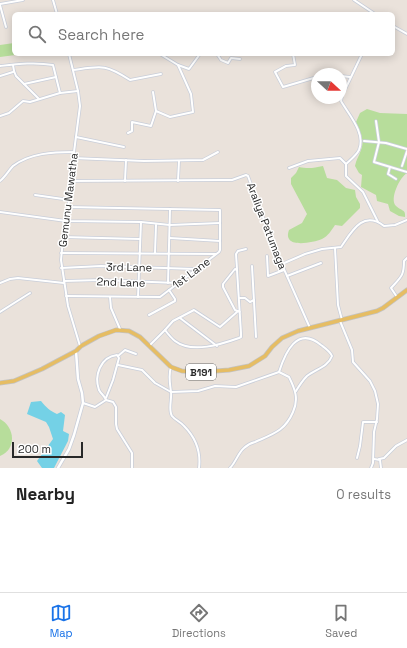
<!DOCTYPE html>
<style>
:root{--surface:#fff;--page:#f2f2f2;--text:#222;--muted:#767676;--line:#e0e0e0;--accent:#1a73e8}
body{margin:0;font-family:"Space Grotesk",sans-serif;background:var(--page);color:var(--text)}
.compass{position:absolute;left:311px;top:68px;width:36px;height:36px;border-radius:50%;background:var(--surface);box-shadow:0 2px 10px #0003;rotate:111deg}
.scale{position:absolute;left:12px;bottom:10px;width:71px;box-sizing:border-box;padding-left:4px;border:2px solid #282828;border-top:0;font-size:11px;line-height:14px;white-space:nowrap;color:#282828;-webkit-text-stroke:3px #fff;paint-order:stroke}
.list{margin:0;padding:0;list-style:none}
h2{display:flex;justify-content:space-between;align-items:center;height:52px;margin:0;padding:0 16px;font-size:17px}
h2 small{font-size:13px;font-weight:400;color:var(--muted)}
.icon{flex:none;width:22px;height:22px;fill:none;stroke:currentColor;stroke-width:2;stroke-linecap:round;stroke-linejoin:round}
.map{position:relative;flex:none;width:407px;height:468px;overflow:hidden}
.search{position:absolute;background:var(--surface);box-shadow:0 2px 10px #0003;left:12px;right:12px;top:12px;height:44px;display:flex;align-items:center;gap:10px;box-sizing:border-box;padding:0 14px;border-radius:6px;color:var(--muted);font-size:15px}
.sheet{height:124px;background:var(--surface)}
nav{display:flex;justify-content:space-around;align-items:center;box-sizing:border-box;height:56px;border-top:1px solid var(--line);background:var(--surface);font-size:11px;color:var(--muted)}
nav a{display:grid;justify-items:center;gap:2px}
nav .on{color:var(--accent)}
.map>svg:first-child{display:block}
.green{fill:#b7dd9b}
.water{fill:#74d1e6}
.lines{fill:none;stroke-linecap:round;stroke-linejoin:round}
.minor-casing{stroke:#c9ced9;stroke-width:3.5}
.tertiary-casing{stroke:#c9ced9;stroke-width:4}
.primary-casing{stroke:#c3c3c3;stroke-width:5}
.minor{stroke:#fff;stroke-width:2}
.tertiary{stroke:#fff;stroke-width:2.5}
.primary{stroke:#e6bd63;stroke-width:3.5}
.labels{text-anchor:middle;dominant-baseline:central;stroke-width:3;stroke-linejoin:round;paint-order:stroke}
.shield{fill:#fff;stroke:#686868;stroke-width:1}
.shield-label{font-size:10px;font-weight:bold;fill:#282828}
.street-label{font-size:11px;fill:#282828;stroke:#fff}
</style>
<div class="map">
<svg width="407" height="468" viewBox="0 0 407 468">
<rect width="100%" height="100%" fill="#eae2db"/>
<g class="green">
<polygon points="14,43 14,54 23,54 0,57 0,45"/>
<path d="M 367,109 L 380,113 L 407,114 L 407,173 C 400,177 389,199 396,206 C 401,211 406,209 405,217 L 399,216 L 390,211 L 388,204 L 377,201 L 376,195 L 361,187 L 362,175 L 359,173 L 355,166 C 356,160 359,156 361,150 C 365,141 360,131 356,122 L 360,113 Z"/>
<path d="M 323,166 L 327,178 L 337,180 L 346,188 L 355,190 L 356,197 L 360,204 L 360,208 L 342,226 L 335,225 C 331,231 328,236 322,239 C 312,243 282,249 289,230 L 302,223 L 307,214 L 291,184 L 291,178 L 296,173 L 299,167 C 308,169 314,168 323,166 Z"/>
<path d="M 0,419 C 15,427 17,449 0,456 Z"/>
</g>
<path class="water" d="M 41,401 C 46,407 50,411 57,414 L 61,412 L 65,415 L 63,431 L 69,434 L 68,441 L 54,468 L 42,468 L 37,461 L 53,439 L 49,427 L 46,422 L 27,414 L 31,402 Z"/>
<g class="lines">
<g class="minor-casing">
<g id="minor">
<polyline points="53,0 57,14"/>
<polyline points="354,0 375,14"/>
<polyline points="0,4 23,0"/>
<polyline points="0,5 6,27"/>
<polyline points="393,26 407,34"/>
<polyline points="69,54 78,91 80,106 74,152 70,196 64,229 61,260 68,306 80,346"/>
<polyline points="217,54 221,60 228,63 231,58 240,59"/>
<polyline points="293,54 295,65 286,66 275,72 283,87 317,77"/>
<path d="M 362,54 L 342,96 L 341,101 C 349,115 366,133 359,150 C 356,156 350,160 346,164 L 346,176 L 363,192 L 378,222"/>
<polyline points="178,65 189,69 200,54"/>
<path d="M 0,66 C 18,64 35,62 53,65 L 60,93 L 78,91"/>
<path d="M 73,70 C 102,66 105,64 130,80 L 161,74"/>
<polyline points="14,71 16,76 39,99"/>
<polyline points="0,76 13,72 14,71 13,65"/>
<polyline points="341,76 350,77"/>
<polyline points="24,84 56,77"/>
<polyline points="153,92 156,111 170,117 193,112 191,94 178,65 160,54"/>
<polyline points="0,116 9,113 23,101 30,102 60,93"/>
<polyline points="376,121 379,142 374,162 407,172"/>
<polyline points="128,133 132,131 132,122 151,126 156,111"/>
<polyline points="76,137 124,147"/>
<polyline points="364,141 386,143 407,149"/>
<polyline points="73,158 144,161 203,160 218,152"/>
<polyline points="402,166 407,151"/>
<polyline points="390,167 388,174 396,179"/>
<polyline points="289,168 308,161 340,158 346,164"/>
<path d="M 0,181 C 5,177 9,170 13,166 C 30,153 53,152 74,152"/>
<polyline points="71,181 221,180 232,180 246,175 248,176 272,242 310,328"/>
<polyline points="125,181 126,160"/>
<polyline points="178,181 179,161"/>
<polyline points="35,195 70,200"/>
<polyline points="0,212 66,221 141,222 170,225 220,223"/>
<polyline points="63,237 140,239"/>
<polyline points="170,238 220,241"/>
<polyline points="335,248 338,305 342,320"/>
<polyline points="61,253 216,254"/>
<polyline points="155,253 156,225"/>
<polyline points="267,256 268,276 284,270"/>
<path d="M 282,264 L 305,254 L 322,249 L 341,247 C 352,231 363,210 384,226 L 395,225 L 407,220"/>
<polyline points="252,266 256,337"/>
<polyline points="61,268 101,266 196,269"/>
<polyline points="237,269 236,254 238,251 246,249"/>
<polyline points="287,276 321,263"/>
<polyline points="64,281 101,280 177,283"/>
<polyline points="0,283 10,279 18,278 64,283"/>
<polyline points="168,283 170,209"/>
<polyline points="66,296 160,297 219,252 220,250 220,210 68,207"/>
<polyline points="110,297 111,308 120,329"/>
<polyline points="138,297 141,222"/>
<path d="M 397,297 L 391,288 C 401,277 404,276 404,261 L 407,258"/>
<polyline points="239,298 245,298 250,302 254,300"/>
<polyline points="0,312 30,293"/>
<polyline points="149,315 175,301 175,299 169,290"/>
<polyline points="180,318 217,346"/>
<polyline points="340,321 352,350 353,362 370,381 375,391 378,404 377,419 374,432 373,463 371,468"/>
<polyline points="165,330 173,321 194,310 220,327 237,312"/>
<path d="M 150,345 L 165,330 C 168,334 171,338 175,341 C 192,354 222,344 239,338 L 241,337 L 241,333 L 237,270 L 235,269 L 223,284 L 223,287 L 235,310 L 240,312"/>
<polyline points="118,356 125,350 136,354"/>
<path d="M 118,365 L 142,370 L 155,383 L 171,392 L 198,391 L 215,386 L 236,387 L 279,372 L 289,377 C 295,389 299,399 293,412 C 285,431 273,434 255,442 C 251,443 247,445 244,448 C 238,453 236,462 230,468"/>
<path d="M 171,367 C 168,375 170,383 171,392 C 172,399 168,410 172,416 C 175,420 181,422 184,426 C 196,438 201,452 199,468"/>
<path d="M 279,372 C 285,353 297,325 321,345 C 325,348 330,351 332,356 C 328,367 316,369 307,376 C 303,380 299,386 296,391"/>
<path d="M 106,398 L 113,380 L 119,358 L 117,355 C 100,357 94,376 99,390 C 101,394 105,396 106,400"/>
<polyline points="83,403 95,407 106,400 113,402 116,407 116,424 117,429 132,453 132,468"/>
<polyline points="357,458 360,446 363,422 377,422"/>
<polyline points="374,459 380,460 381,468"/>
<polyline points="379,459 384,458 396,446 407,440"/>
</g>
</g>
<g class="tertiary-casing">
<polyline id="tertiary" points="58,468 69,449 74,435 83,403 82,393 78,379 76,351"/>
</g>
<g class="primary-casing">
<polyline id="primary" points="0,383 14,381 42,369 76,351 81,346 99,336 116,330 129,331 140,337 171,367 182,371 203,372 229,370 249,366 265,356 272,347 282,338 298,331 377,311 383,308 407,290"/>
</g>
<use href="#minor" class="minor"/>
<use href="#tertiary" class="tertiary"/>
<use href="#primary" class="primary"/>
</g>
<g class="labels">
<rect class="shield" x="186" y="364" width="30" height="16" rx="3"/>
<g class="shield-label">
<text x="201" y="372">B191</text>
</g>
<g class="street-label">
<text transform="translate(68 200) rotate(-83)">Gemunu Mawatha</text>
<text transform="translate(267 226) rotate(69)">Araliya Patumaga</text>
<text transform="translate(129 267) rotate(1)">3rd Lane</text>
<text transform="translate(191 273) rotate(-37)">1st Lane</text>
<text transform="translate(121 282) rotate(2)">2nd Lane</text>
</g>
</g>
</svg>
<svg class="compass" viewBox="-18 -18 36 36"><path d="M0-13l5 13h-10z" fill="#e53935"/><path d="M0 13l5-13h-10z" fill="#767676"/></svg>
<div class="scale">200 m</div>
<div class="search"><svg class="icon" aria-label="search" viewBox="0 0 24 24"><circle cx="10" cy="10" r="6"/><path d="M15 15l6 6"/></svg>Search here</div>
</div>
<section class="sheet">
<h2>Nearby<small>0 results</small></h2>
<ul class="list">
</ul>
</section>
<nav>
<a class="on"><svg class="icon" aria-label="map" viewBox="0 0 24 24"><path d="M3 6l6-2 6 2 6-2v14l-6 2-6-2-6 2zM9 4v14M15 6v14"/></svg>Map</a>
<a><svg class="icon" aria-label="directions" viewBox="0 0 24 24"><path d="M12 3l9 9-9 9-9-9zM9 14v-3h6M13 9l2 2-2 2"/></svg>Directions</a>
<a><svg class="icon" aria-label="saved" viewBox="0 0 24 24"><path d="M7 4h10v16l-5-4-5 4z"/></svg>Saved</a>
</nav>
